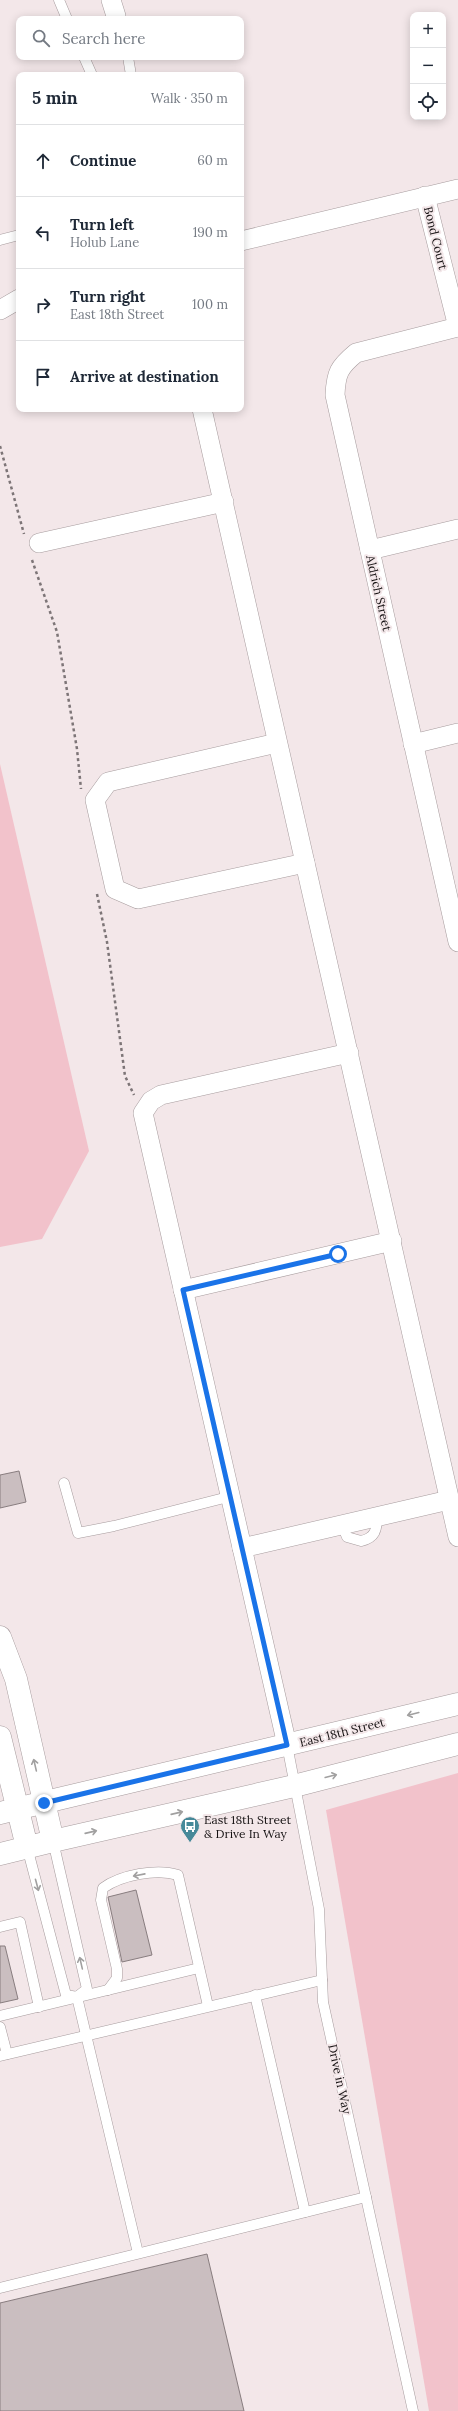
<!DOCTYPE html>
<meta charset="utf-8">
<style>
:root{--surface:#fff;--page:#f2f2f3;--text:#1f2937;--muted:#747a83;--line:#e0e1e3}
body{margin:0;font-family:Lora,serif;background:var(--page);color:var(--text)}
.controls{position:absolute;right:12px;top:12px;display:grid;overflow:hidden;border-radius:8px;box-shadow:0 2px 10px #0003}
.controls button{width:36px;height:36px;display:grid;place-items:center;padding:0;border:0;border-bottom:1px solid var(--line);background:var(--surface);color:var(--text);font:20px sans-serif}
.stop{position:absolute;width:12px;height:12px;margin:-9px;border:3px solid #1a73e8;border-radius:50%;background:#fff}
.stop.end{background:#1a73e8;border-color:#fff;box-shadow:0 1px 4px #0008}
.list{margin:0;padding:0;list-style:none}
h2{display:flex;justify-content:space-between;align-items:center;height:52px;margin:0;padding:0 16px;font-size:17px}
h2 small{font-size:13px;font-weight:400;color:var(--muted)}
.list li{display:grid;grid-template-columns:26px 1fr auto;gap:12px;align-items:center;box-sizing:border-box;height:72px;padding:0 16px;border-top:1px solid var(--line)}
.list b{display:block;font-size:15px;white-space:nowrap}
.list p{margin:0;font-size:13px;white-space:nowrap;color:var(--muted)}
.list em{font-size:13px;font-style:normal;color:var(--muted)}
.icon{flex:none;width:22px;height:22px;fill:none;stroke:currentColor;stroke-width:2;stroke-linecap:round;stroke-linejoin:round}
.map{position:relative;flex:none;width:458px;height:2411px;overflow:hidden}
.search{position:absolute;background:var(--surface);box-shadow:0 2px 10px #0003;left:16px;top:16px;width:228px;height:44px;display:flex;align-items:center;gap:10px;box-sizing:border-box;padding:0 14px;border-radius:8px;color:var(--muted);font-size:15px}
.panel{position:absolute;background:var(--surface);box-shadow:0 2px 10px #0003;left:16px;top:72px;width:228px;height:340px;border-radius:8px}
.map>svg:first-child{display:block}
.green{fill:#f2c2cb}
.building{fill:#cabec0;stroke:#887d7f}
.lines{fill:none;stroke-linecap:round;stroke-linejoin:round}
.service-casing{stroke:#a79c9e;stroke-width:11}
.minor-casing{stroke:#a79c9e;stroke-width:20}
.secondary-casing{stroke:#a79c9e;stroke-width:23}
.primary-casing{stroke:#a79c9e;stroke-width:23}
.motorway-casing{stroke:#a79c9e;stroke-width:23}
.path{stroke:#7d7577;stroke-width:2.5;stroke-dasharray:3 3;stroke-linecap:butt}
.service{stroke:#fff;stroke-width:10}
.minor{stroke:#fff;stroke-width:19}
.secondary{stroke:#fff;stroke-width:22}
.primary{stroke:#fff;stroke-width:22}
.motorway{stroke:#fff;stroke-width:22}
.oneway{stroke:#a1a0a0}
.route{stroke:#1a73e8;stroke-width:5}
.labels{text-anchor:middle;dominant-baseline:central;stroke-width:4;stroke-linejoin:round;paint-order:stroke}
.street-label{font-size:12px;fill:#151112;stroke:#f3e7e9}
.poi-label{font-size:12px;fill:#151112;stroke:#f3e7e9;text-anchor:start}
</style>
<div class="map">
<svg width="458" height="2411" viewBox="0 0 458 2411">
<rect width="100%" height="100%" fill="#f3e7e9"/>
<g class="green">
<polygon points="0,764 89,1151 42,1239 0,1247"/>
<polygon points="458,1773 458,2411 429,2411 326,1810"/>
</g>
<g class="building">
<polygon points="19,1471 26,1502 0,1508 0,1475"/>
<polygon points="136,1890 152,1955 122,1962 108,1897"/>
<polygon points="0,1946 5,1946 18,1999 0,2003"/>
<polygon points="207,2254 244,2411 0,2411 0,2303"/>
</g>
<g class="lines">
<g class="service-casing">
<g id="service">
<polyline points="59,0 67,19"/>
<polyline points="84,57 92,75"/>
<polyline points="128,57 131,75"/>
<polyline points="0,240 19,235"/>
<polyline points="64,1483 78,1533 114,1526 232,1496"/>
<path d="M 342,1525 L 347,1537 L 361,1541 C 375,1538 377,1530 377,1517"/>
<polyline points="287,1745 319,1909 323,2002 413,2411"/>
<polyline points="53,1841 87,1989 78,1996"/>
<polyline points="27,1847 66,1995 77,1997"/>
<polyline points="0,1927 20,1922 39,2007"/>
<path d="M 108,1990 L 117,1978 L 117,1969 L 101,1900 L 103,1888 C 121,1875 157,1868 178,1875 L 208,2006"/>
<polyline points="255,1995 305,2212"/>
<polyline points="77,1997 138,2253"/>
<polyline points="0,2016 199,1968"/>
<polyline points="0,2027 7,2054"/>
<polyline points="0,2056 322,1980"/>
<polyline points="0,2288 366,2197"/>
</g>
</g>
<g class="minor-casing">
<g id="minor">
<polyline points="111,0 116,16"/>
<polyline points="425,196 458,327"/>
<polyline points="241,241 458,189"/>
<polyline points="0,310 19,299"/>
<path d="M 458,327 L 356,353 C 339,367 336,373 335,395 L 458,942"/>
<polyline points="202,409 458,1537"/>
<polyline points="39,543 224,502"/>
<polyline points="370,550 458,529"/>
<polyline points="277,743 108,782 95,800 115,889 138,899 305,863"/>
<polyline points="413,744 458,733"/>
<polyline points="183,1290 392,1241"/>
<polyline points="242,1548 449,1500"/>
<polyline points="287,1745 143,1113 151,1101 161,1095 349,1053"/>
</g>
</g>
<g class="secondary-casing">
<g id="secondary">
<polyline points="16,1809 458,1704"/>
<polyline points="53,1841 294,1786 458,1744"/>
</g>
</g>
<g class="primary-casing">
<g id="primary">
<polyline points="0,1813 16,1809"/>
<polyline points="0,1854 53,1841"/>
</g>
</g>
<g class="motorway-casing">
<g id="motorway">
<polyline points="0,1637 16,1679 53,1841"/>
<polyline points="0,1737 27,1847"/>
</g>
</g>
<g class="path">
<polyline points="0,446 24,534"/>
<polyline points="32,560 57,632 77,749 81,789"/>
<polyline points="97,894 107,942 125,1076 134,1095"/>
</g>
<use href="#service" class="service"/>
<use href="#minor" class="minor"/>
<use href="#secondary" class="secondary"/>
<use href="#primary" class="primary"/>
<use href="#motorway" class="motorway"/>
</g>
<defs><path id="oneway-shaft" d="M-6 0H5M1.5-3L5.5 0L1.5 3" fill="none" stroke-width="1.6" stroke-linecap="round" stroke-linejoin="round"/></defs>
<g class="oneway">
<use href="#oneway-shaft" transform="translate(413 1714) rotate(166)"/>
<use href="#oneway-shaft" transform="translate(35 1765) rotate(-103)"/>
<use href="#oneway-shaft" transform="translate(331 1776) rotate(-14)"/>
<use href="#oneway-shaft" transform="translate(177 1813) rotate(-13)"/>
<use href="#oneway-shaft" transform="translate(91 1832) rotate(-13)"/>
<use href="#oneway-shaft" transform="translate(139 1875) rotate(169)"/>
<use href="#oneway-shaft" transform="translate(37 1885) rotate(75)"/>
<use href="#oneway-shaft" transform="translate(81 1963) rotate(-103)"/>
</g>
<g class="lines">
<polyline class="route" points="44,1803 287,1745 183,1290 338,1254"/>
</g>
<defs>
<g id="bus-pin" transform="scale(1)"><path d="M0 17L-7.5 6A9.5 9.5 0 1 1 7.5 6Z" fill="#468999" stroke="#f3e7e9"/><path d="M-5-6H5V4H4V6H2V4H-2V6H-4V4H-5ZM-3.5-4V0h7V-4ZM-3.5 1.2v1.5H-2V1.2ZM2 1.2v1.5H3.5V1.2Z" fill="#fff"/></g>
</defs>
<g fill-rule="evenodd">
<use href="#bus-pin" x="190" y="1826"/>
</g>
<g class="labels">
<g class="street-label">
<text transform="translate(436 238) rotate(76)">Bond Court</text>
<text transform="translate(379 593) rotate(77)">Aldrich Street</text>
<text transform="translate(342 1732) rotate(-14)">East 18th Street</text>
<text transform="translate(340 2079) rotate(78)">Drive in Way</text>
</g>
<g class="poi-label">
<text x="204" y="1819">East 18th Street<tspan x="204" dy="14">&amp; Drive In Way</tspan></text>
</g>
</g>
</svg>
<div class="controls">
<button>+</button>
<button>−</button>
<button><svg class="icon" aria-label="locate" viewBox="0 0 24 24"><circle cx="12" cy="12" r="6"/><path d="M12 2v4M12 18v4M2 12h4M18 12h4"/></svg></button>
</div>
<div class="stop" style="left:338px;top:1254px"></div>
<div class="stop end" style="left:44px;top:1803px"></div>
<div class="search"><svg class="icon" aria-label="search" viewBox="0 0 24 24"><circle cx="10" cy="10" r="6"/><path d="M15 15l6 6"/></svg>Search here</div>
<section class="panel">
<h2>5 min<small>Walk · 350 m</small></h2>
<ul class="list">
<li><svg class="icon" aria-label="ahead" viewBox="0 0 24 24"><path d="M12 20V5M6 11l6-6 6 6"/></svg><div><b>Continue</b></div><em>60 m</em></li>
<li><svg class="icon" aria-label="left" viewBox="0 0 24 24"><path d="M17 20v-9H6M10 6l-5 5 5 5"/></svg><div><b>Turn left</b><p>Holub Lane</p></div><em>190 m</em></li>
<li><svg class="icon" aria-label="right" viewBox="0 0 24 24"><path d="M7 20v-9h11M14 6l5 5-5 5"/></svg><div><b>Turn right</b><p>East 18th Street</p></div><em>100 m</em></li>
<li><svg class="icon" aria-label="arrive" viewBox="0 0 24 24"><path d="M6 21V4h12l-3 4 3 4H6"/></svg><div><b>Arrive at destination</b></div></li>
</ul>
</section>
</div>
